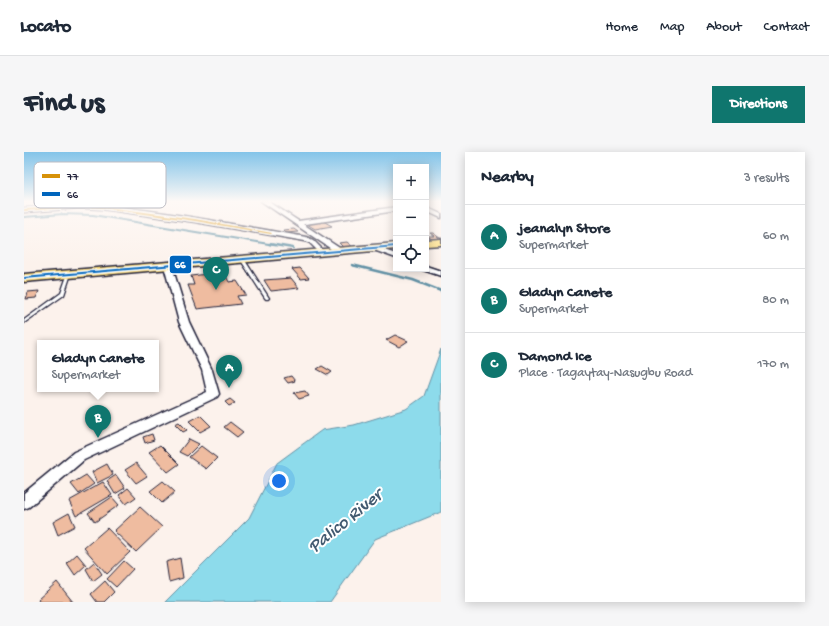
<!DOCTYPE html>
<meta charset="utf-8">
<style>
:root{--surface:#fff;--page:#f6f6f7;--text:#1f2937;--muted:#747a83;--line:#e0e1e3;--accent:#0f766e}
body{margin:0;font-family:"Gochi Hand",sans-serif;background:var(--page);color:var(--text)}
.controls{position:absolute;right:12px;top:12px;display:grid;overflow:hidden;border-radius:0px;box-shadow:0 2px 10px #0003}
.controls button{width:36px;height:36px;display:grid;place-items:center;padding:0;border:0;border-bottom:1px solid var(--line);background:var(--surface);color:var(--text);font:20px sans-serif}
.you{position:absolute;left:255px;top:329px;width:14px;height:14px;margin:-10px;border:3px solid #fff;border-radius:50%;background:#1a73e8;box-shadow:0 0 0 6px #1a73e833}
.badge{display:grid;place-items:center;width:26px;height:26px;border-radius:50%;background:var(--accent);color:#fff;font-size:13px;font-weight:700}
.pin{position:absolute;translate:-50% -33px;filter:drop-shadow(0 1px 2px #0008)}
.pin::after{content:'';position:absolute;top:21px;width:14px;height:12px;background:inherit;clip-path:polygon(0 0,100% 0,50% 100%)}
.popup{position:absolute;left:13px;top:188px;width:122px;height:52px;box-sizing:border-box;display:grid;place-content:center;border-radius:0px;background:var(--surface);filter:drop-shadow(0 1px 3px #0005);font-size:13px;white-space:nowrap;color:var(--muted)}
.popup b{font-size:15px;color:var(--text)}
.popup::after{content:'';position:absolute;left:50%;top:100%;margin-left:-8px;border:8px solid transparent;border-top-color:var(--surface)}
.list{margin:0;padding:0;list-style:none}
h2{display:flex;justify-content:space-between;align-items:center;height:52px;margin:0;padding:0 16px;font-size:17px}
h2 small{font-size:13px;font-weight:400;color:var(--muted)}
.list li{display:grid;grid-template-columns:26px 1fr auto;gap:12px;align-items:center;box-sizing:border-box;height:64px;padding:0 16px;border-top:1px solid var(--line)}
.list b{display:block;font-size:15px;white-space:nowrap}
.list p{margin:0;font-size:13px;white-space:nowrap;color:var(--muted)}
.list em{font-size:13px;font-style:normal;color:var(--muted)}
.icon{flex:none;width:22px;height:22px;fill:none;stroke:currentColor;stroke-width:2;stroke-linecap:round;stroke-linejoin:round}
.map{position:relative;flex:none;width:417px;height:450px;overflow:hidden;border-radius:0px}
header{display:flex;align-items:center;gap:24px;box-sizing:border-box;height:56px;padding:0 20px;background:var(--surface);border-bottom:1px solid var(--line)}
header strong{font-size:19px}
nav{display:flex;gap:22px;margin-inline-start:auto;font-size:14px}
.intro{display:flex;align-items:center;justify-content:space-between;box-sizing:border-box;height:96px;padding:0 24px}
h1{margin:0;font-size:28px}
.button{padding:10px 18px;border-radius:0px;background:var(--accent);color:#fff;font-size:14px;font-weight:700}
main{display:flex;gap:24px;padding:0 24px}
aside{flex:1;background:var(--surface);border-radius:0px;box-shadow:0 2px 10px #0003}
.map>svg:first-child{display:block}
.water{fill:#8ddbeb;stroke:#6291a5}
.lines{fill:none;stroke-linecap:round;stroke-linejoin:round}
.stream-far1{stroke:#6291a5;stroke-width:2}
.stream{stroke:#6291a5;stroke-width:2.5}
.building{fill:#efbca0;stroke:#22223b}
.service-casing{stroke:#22223b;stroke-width:2.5}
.minor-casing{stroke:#22223b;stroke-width:3}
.tertiary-casing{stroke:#22223b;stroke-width:3}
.primary-casing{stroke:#22223b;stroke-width:3}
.service{fill:#fff;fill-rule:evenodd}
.minor{fill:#fff;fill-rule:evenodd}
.tertiary{fill:#fff;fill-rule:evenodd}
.primary{fill:#ffdf80;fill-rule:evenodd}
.bus-1-casing{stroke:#fff;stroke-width:3}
.bus-2-casing{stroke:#fff;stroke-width:3}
.bus-1{fill:#d79209;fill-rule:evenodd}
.bus-2{fill:#0065bd;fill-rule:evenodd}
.labels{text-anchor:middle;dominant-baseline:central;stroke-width:4;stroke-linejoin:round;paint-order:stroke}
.near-water-label{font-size:19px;font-style:italic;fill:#425a70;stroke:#fff}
.key{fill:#fff;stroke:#bdbdc4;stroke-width:1}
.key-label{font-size:11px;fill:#22223b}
.line-badge{stroke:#fff;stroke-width:1.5}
.badge-label{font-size:11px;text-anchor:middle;font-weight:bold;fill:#fff}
</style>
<header>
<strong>Locato</strong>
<nav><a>Home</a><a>Map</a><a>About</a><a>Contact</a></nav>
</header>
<div class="intro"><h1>Find us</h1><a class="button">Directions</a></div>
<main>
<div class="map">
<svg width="417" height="450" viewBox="0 0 417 450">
<rect width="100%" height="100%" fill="#fcf2ec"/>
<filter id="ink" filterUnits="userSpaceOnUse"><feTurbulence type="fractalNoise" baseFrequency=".025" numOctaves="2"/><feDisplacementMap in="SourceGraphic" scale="8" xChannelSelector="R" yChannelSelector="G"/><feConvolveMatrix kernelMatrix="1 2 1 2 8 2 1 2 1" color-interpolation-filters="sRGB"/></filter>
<g filter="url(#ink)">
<polygon class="water" points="417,197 417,360 351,387 306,450 141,450 225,366 253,311 298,278 330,273 382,257 400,244"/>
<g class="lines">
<polyline class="stream-far1" points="0,65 39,62 69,63 251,93"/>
<g class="stream">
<polyline points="245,92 269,96"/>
<polyline points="328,113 389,128 417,139"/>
</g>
</g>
<g class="building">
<polygon points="299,69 308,74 291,77 283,72"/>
<polygon points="270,77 274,80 262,81 259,78"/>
<polygon points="406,81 409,81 417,87 408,87 403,84 410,84"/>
<polygon points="323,90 329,95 320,96 315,91"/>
<polygon points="276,116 285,126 277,127 268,117"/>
<polygon points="200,120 205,130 213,129 222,143 213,144 217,152 173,157 164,133 170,133 167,124"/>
<polygon points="267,126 275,136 247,139 240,128"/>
<polygon points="15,139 12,146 2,147 4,140"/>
<polygon points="371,183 384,189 375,195 362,188"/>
<polygon points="298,214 308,220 304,223 293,217"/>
<polygon points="267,224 271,229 264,231 260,226"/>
<polygon points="281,239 285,244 275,247 270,241"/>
<polygon points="206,247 211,251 205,254 201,250"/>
<polygon points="176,263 187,274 176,280 165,269"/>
<polygon points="155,270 163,278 159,280 151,272"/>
<polygon points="206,270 219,280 213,285 200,275"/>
<polygon points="128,282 130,288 121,291 119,285"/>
<polygon points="165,287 175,292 163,304 155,300"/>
<polygon points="136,293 155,312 144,320 125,300"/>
<polygon points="177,294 193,306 182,317 165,305"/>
<polygon points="112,311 123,324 112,331 101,318"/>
<polygon points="83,312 89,323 73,331 68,320"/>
<polygon points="62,323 70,332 55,342 47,332"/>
<polygon points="92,323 101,336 91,342 83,329"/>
<polygon points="139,329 151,340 138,351 126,339"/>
<polygon points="79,330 88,343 52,364 45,349"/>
<polygon points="104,336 112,345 102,352 95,343"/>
<polygon points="88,345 95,353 71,370 64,361"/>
<polygon points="116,355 138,375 112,400 90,379"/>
<polygon points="45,361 51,374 34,383 29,370"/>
<polygon points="83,376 106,400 83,422 60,396"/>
<polygon points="53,402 62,413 51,423 43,411"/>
<polygon points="156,406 159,426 145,430 142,410"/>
<polygon points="100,409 109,417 92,435 83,427"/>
<polygon points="70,410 78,422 69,429 62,417"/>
<polygon points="81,429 90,440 80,450 73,450 67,442"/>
<polygon points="33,430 49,450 16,450 14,447"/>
</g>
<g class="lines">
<g class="service-casing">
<g id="service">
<polygon points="217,106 220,107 245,146 244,147 242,147 241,146 216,107"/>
<polygon points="44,121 47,122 40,143 0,171 0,168 37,141"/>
</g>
</g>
<g class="minor-casing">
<g id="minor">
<path d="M 57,52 C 131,56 209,73 282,85 L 289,88 L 301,100 L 296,101 L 285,90 L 281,89 L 171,70 L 77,57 L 57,56 L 0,60 L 0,56 Z"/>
<polygon points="372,55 372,59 274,73 271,71 274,69"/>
<polygon points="402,55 417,62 417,66 402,59"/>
<polygon points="347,95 351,95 372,102 372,106 347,97"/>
<polygon points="141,112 147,112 148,114 165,170 188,218 195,242 193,245 60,308 5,355 0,357 0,341 50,300 183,240 178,218 155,170 140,114"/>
<polygon points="402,114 417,119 417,124 399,118 402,117"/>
</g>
</g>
<g class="tertiary-casing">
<polygon id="tertiary" points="237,49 244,49 320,99 319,101 313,101"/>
</g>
<g class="primary-casing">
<g id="primary">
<polygon points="417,87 417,93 402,94 402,88"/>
<polygon points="372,91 372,97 0,130 0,122"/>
</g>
</g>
<use href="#service" class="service"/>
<use href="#minor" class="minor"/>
<use href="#tertiary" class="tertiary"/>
<use href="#primary" class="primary"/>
<g class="bus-1-casing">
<polygon id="bus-1" points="57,53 77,54 171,67 248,81 247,82 171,69 77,56 57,55 0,59 0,57"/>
</g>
<g class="bus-2-casing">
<polygon id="bus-2" points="372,93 372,95 0,127 0,125"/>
</g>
<use href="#bus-1" class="bus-1"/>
<use href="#bus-2" class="bus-2"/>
</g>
</g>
<linearGradient id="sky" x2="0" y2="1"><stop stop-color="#83c4e9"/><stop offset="0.44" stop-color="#fef9f6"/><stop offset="1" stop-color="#fef9f6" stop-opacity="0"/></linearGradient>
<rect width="417" height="112" fill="url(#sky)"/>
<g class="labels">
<g class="near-water-label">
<text transform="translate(322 370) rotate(-39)">Palico River</text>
</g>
</g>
<rect x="10" y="10" width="132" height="46" rx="6" class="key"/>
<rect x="18" y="22" width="18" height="4" fill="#d79209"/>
<rect x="18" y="40" width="18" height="4" fill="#0065bd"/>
<g class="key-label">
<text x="43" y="28">77</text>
<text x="43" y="46">66</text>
</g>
<rect class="line-badge" x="145" y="103" width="23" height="19" rx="4" fill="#0065bd"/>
<g class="badge-label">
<text x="156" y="116">66</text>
</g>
</svg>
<div class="controls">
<button>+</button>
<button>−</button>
<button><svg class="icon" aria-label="locate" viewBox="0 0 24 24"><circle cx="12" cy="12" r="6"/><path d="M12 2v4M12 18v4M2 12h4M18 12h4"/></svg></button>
</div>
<div class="you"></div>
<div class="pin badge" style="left:205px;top:236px">A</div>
<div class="pin badge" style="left:74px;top:286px">B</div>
<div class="popup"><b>Gladyn Canete</b>Supermarket</div>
<div class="pin badge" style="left:192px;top:138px">C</div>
</div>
<aside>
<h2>Nearby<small>3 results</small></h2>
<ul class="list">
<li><span class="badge">A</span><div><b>jeanalyn Store</b><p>Supermarket</p></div><em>60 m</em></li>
<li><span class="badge">B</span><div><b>Gladyn Canete</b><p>Supermarket</p></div><em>80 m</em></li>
<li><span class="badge">C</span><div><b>Damond Ice</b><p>Place · Tagaytay-Nasugbu Road</p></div><em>170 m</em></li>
</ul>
</aside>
</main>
